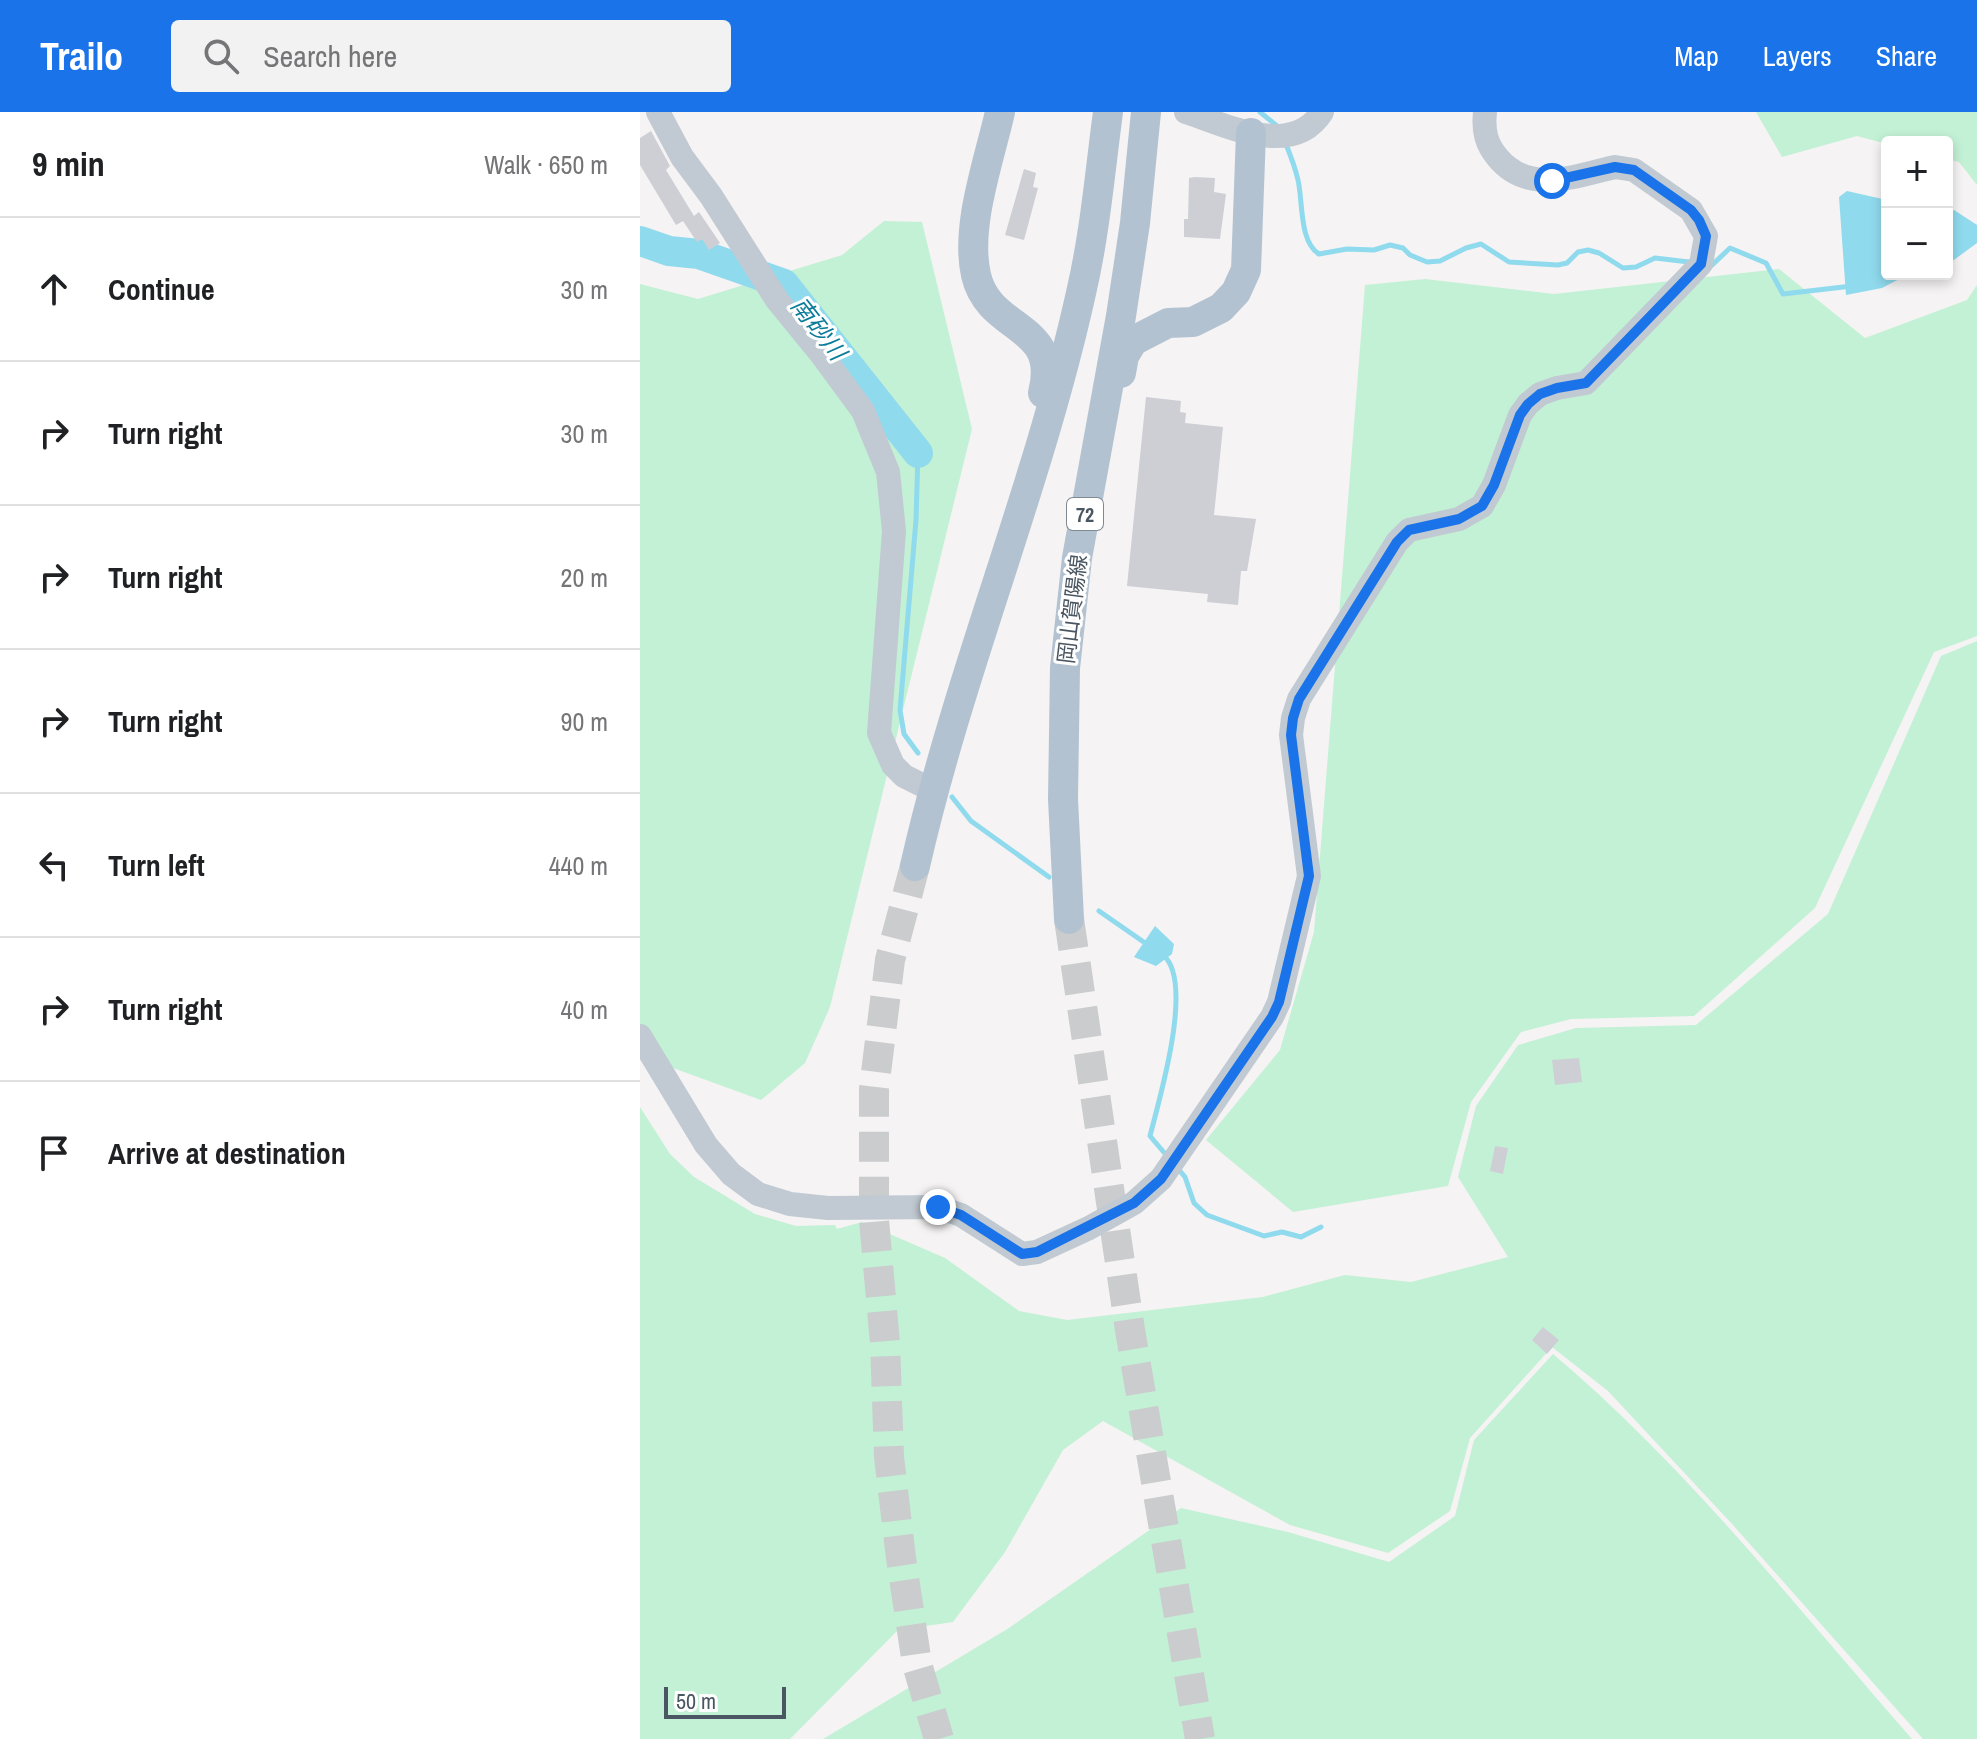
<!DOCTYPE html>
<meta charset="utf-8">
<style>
:root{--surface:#fff;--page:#f2f2f2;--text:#202124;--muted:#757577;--line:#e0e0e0;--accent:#1a73e8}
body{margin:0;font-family:"Archivo Narrow","Noto Sans JP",sans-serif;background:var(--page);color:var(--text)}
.controls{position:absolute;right:24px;top:24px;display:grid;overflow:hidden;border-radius:8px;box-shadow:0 4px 12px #0003}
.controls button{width:72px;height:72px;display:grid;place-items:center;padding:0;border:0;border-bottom:2px solid var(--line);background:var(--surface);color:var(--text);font:40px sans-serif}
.scale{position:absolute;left:24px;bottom:20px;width:122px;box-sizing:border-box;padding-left:8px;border:4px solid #4a5661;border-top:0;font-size:22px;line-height:28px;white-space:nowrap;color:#4a5661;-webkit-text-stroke:6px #fff;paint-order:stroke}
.stop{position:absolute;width:24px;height:24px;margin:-18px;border:6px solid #1a73e8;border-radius:50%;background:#fff}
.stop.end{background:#1a73e8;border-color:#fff;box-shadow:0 2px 8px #0008}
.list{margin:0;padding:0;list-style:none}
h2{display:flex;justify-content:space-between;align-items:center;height:104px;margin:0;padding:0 32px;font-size:34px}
h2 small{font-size:26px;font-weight:400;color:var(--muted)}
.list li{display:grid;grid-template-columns:52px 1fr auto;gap:24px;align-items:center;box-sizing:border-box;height:144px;padding:0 32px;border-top:2px solid var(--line)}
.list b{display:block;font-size:30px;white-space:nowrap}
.list em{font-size:26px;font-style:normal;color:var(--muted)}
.icon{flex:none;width:44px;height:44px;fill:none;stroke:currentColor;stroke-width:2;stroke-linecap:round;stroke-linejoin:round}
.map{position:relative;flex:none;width:1337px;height:1627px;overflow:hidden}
header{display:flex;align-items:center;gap:48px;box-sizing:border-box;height:112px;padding:0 40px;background:var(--accent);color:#fff}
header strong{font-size:38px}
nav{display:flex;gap:44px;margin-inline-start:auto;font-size:28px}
.search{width:560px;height:72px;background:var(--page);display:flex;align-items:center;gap:20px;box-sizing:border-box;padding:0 28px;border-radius:8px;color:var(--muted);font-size:30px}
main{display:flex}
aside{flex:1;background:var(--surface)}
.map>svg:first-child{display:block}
.green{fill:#c3f1d5}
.water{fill:#90daee}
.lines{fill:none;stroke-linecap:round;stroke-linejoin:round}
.stream{stroke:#90daee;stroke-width:5}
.river{stroke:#90daee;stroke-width:30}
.building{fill:#cdcfd5}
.major-tunnel{stroke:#caccce;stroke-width:30;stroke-dasharray:30 15;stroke-linecap:butt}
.minor{stroke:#c1cad2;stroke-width:24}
.major{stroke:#b3c2d1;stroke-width:30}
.route{stroke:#1a73e8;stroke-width:10}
.labels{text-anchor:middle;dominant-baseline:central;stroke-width:6;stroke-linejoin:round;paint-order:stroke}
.shield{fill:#fff;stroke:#808990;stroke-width:2}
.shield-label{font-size:20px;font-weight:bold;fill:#4a5661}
.street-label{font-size:22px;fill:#4a5661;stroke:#fff}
.water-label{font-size:24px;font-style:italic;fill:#0c7c9b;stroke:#fff}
</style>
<header>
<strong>Trailo</strong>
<div class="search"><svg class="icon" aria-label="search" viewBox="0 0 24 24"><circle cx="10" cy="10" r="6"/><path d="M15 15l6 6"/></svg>Search here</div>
<nav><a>Map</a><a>Layers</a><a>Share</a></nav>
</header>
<main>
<aside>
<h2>9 min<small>Walk · 650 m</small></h2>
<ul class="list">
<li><svg class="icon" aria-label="ahead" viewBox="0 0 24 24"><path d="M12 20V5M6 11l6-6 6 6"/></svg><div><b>Continue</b></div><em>30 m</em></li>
<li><svg class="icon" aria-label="right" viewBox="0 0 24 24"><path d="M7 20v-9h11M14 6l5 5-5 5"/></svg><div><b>Turn right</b></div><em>30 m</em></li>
<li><svg class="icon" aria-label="right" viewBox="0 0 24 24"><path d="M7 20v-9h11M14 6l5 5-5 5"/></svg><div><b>Turn right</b></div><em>20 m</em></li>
<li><svg class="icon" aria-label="right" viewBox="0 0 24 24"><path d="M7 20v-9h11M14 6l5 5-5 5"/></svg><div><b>Turn right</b></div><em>90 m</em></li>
<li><svg class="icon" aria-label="left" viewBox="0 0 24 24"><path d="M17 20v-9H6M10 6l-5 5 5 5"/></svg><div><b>Turn left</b></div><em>440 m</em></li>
<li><svg class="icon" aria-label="right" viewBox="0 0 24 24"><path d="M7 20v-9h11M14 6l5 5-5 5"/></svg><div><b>Turn right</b></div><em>40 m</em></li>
<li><svg class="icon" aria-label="arrive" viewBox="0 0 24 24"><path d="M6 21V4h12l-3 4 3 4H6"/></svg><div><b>Arrive at destination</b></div></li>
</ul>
</aside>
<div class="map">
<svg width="1337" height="1627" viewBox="0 0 1337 1627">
<rect width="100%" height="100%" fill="#f5f3f3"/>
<g class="green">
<polygon points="1116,0 1337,0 1337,73 1319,50 1307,47 1307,30 1247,32 1217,24 1142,45"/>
<polygon points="244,109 282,110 332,317 190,895 165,951 121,988 0,944 0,172 58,187 202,143"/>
<polygon points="1139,157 1225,226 1327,188 1337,173 1337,524 1294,540 1175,796 1054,904 931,907 881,920 831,990 808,1074 653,1100 566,1028 640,938 674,820 725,173 785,167 914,182"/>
<polygon points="1337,529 1337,1627 1283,1627 1093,1413 968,1279 912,1235 830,1326 810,1399 748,1441 650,1413 463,1309 423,1338 365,1440 313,1510 258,1518 150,1627 0,1627 0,995 30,1042 54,1065 115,1102 156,1114 195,1113 197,1117 222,1110 305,1146 379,1199 427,1208 623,1185 705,1163 771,1170 868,1145 818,1065 836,994 878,933 936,916 1056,913 1188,802 1301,544"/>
<path d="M 913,1242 C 1045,1353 1158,1497 1272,1627 L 183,1627 L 369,1516 L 541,1396 L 648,1420 L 749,1450 L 815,1404 L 834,1328 Z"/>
</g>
<g class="water">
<polygon points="1207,79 1247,88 1247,162 1277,162 1265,164 1242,176 1206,183 1199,85"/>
<polygon points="1307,97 1314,98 1337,113 1337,131 1307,153"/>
<polygon points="515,814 534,832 532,842 516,854 494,845"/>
</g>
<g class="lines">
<g class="stream">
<polyline points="620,0 637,14"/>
<path d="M 645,30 C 650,42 655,55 658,68 C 663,89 659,130 679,142 L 707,137 L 734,138 L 750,133 L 763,136 L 770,143 L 787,150 L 800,149 L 826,136 L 841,132 L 869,150 L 918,153 L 927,151 L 938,140 L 948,138 L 959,141 L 983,156 L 996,155 L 1015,146 L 1049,150"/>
<polyline points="1070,155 1090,136 1126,151 1143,182 1212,174"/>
<polyline points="278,641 264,622 260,598 276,408 278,341"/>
<polyline points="312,685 331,709 409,765"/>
<polyline points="459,799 508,833"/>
<path d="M 523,843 C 555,869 519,988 510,1024 L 527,1044"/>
<polyline points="540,1059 545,1065 554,1091 567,1103 624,1124 642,1120 661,1125 681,1115"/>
</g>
<polyline class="river" points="0,129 29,139 59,142 144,172 278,341"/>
</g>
<g class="building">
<polygon points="11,19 30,54 26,58 54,104 59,100 80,131 69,138 62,127 57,130 43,109 36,113 0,53 0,26"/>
<polygon points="384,57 396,61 393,75 398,76 384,128 365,123"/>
<polygon points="555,65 575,66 574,80 586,82 580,127 544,125 544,107 548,107 549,66"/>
<polygon points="506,285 541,289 540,300 546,301 545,311 583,315 574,403 616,407 607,459 601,459 598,493 567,490 568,482 487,474"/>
<polygon points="939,946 942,970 915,973 912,948"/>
<polygon points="855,1034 868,1036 863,1062 850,1059"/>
<polygon points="903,1215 919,1228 907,1242 892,1228"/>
</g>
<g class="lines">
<g class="major-tunnel">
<polyline points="275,754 250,848 234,977 234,1108 245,1231 249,1345 261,1446 277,1552 299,1627"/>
<polyline points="429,807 490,1218 560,1627"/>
</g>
<g class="minor">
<polyline points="18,0 42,45 71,84 137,188 181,242 223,299 248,360 254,419 239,621 253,653 264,664 292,678"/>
<path d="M 546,0 C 586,13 652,47 682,0"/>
<path d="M 0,924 L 66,1033 L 91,1062 L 118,1082 L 150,1092 L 188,1096 L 298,1095 L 321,1103 L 382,1142 L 397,1140 L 449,1116 L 494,1091 L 521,1067 L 632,905 L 639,890 L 669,764 L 651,623 L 653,606 L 659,587 L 757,430 L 769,418 L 819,407 L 842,394 L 854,373 L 880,303 L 888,292 L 900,282 L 917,276 L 946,271 L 1061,152 L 1066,124 L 1051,98 L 994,58 L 975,55 C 936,64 889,83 858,46 C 846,32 843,19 845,0"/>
</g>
<g class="major">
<path d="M 360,0 C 349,49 325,114 336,163 C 349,221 421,210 403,281"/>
<polyline points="481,261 484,244 493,229 528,211 553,210 581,196 596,180 606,158 611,21"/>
<path d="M 275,754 C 319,560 398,375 441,181 C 455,121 460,60 468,0"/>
<polyline points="429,807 423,687 425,556 437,446 481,204 495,111 506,0"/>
</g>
</g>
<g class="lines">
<polyline class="route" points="298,1095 321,1103 382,1142 397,1140 494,1091 521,1067 632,905 639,890 669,764 651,623 653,606 659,587 757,430 769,418 819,407 842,394 854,373 880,303 888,292 900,282 917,276 946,271 1061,152 1066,124 1059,108 1051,98 994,58 975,55 912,69"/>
</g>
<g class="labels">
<rect class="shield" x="427" y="386" width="36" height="32" rx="6"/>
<g class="shield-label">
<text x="445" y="402">72</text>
</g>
<g class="street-label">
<text transform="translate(432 497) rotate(-83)">岡山賀陽線</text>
</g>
<g class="water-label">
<text transform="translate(179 216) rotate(52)">南砂川</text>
</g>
</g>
</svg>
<div class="controls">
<button>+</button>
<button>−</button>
</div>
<div class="scale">50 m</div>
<div class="stop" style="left:912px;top:69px"></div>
<div class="stop end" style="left:298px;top:1095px"></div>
</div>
</main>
